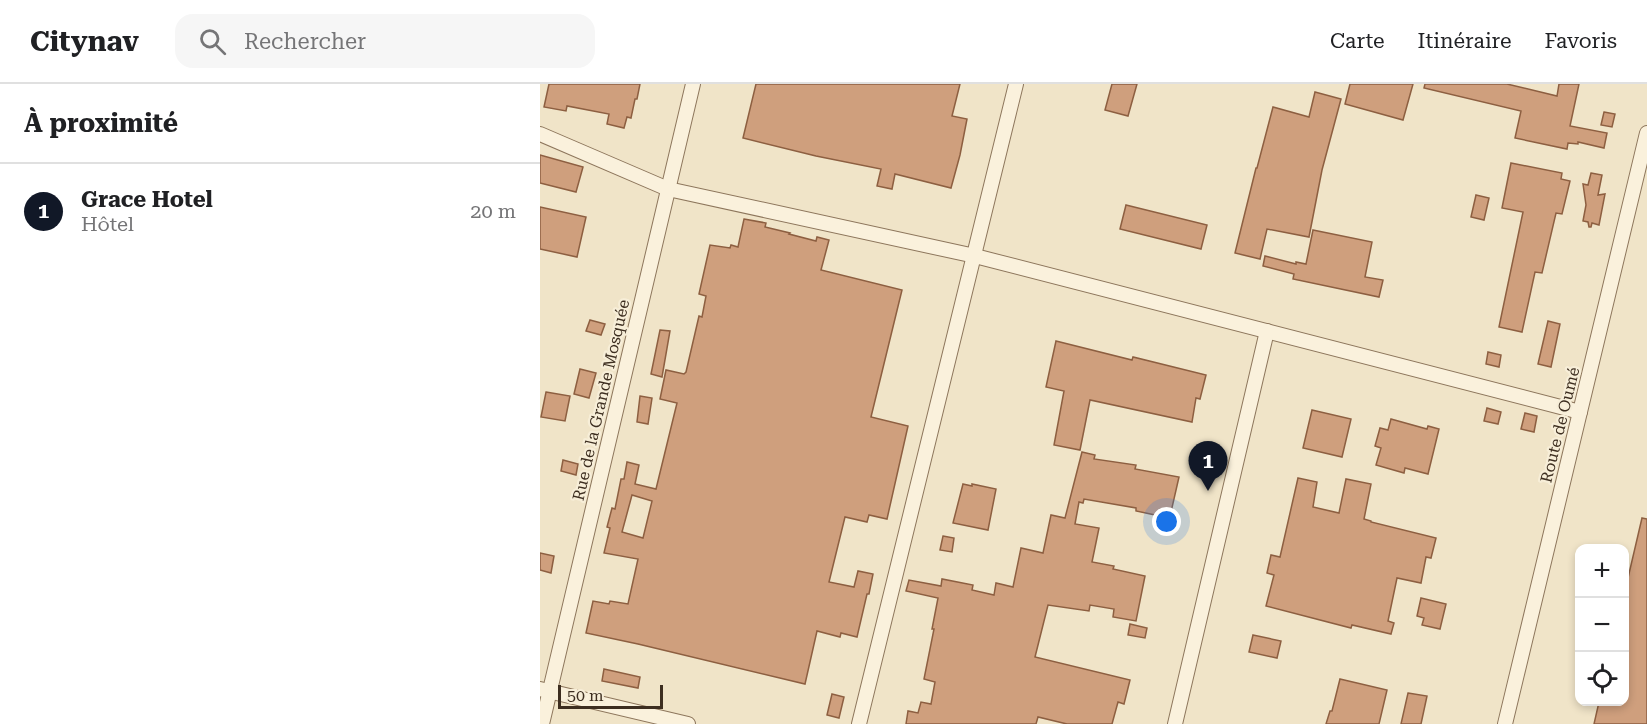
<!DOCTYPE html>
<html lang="fr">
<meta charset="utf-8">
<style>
:root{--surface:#fff;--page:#f6f6f6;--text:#202124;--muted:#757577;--line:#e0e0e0;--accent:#111827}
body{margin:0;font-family:"Roboto Serif",serif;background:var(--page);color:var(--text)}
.controls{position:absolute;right:18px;bottom:18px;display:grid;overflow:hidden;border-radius:12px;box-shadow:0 3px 9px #0003}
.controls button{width:54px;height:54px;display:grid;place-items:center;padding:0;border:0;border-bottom:2px solid var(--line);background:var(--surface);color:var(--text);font:30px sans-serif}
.scale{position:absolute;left:18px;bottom:15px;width:105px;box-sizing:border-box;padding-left:6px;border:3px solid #3d2e20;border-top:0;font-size:16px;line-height:21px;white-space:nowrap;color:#3d2e20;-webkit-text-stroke:4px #f7eed8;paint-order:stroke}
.you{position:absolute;left:627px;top:438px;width:21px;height:21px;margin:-15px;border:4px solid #fff;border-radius:50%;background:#1a73e8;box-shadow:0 0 0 9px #1a73e833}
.badge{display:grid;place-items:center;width:39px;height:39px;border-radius:50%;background:var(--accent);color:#fff;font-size:20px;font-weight:700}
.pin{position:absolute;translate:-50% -50px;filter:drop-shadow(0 2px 3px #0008)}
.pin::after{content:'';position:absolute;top:32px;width:21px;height:18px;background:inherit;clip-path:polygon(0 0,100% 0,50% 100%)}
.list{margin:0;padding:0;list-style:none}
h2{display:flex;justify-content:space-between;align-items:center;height:78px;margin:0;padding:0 24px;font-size:26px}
h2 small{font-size:20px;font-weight:400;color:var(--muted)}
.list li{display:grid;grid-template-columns:39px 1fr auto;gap:18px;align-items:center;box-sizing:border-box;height:96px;padding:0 24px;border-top:2px solid var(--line)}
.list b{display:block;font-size:22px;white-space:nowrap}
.list p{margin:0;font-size:20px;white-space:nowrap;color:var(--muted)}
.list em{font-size:20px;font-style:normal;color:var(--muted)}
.icon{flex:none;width:33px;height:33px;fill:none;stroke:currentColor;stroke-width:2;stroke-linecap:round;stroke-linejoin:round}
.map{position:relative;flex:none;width:1107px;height:640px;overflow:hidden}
header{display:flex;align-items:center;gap:36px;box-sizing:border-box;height:84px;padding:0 30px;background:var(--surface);border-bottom:2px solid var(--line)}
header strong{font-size:28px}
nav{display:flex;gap:33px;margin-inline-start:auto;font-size:21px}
.search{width:420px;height:54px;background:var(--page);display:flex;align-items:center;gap:15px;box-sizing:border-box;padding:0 21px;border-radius:18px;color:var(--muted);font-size:22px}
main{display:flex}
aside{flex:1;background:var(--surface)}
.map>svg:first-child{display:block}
.building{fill:#cf9f7d;stroke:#8d5f41;stroke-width:1.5;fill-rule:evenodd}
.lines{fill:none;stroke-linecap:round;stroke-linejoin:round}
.minor-casing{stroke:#8d765c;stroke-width:16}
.minor{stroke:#faf1dc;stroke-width:14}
.labels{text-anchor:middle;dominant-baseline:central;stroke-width:4.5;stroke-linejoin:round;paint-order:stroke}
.street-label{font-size:16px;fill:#3d2e20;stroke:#f7eed8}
</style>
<header>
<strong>Citynav</strong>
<div class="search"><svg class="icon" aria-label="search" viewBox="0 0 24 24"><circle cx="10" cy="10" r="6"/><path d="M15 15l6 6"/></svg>Rechercher</div>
<nav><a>Carte</a><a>Itinéraire</a><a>Favoris</a></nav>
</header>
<main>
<aside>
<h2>À proximité<small></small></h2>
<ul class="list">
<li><span class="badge">1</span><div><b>Grace Hotel</b><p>Hôtel</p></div><em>20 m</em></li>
</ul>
</aside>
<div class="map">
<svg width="1107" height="640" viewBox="0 0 1107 640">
<rect width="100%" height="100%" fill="#f0e4c8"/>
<g class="building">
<polygon points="9,0 100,0 97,15 95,15 91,34 87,33 84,44 67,40 69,30 27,22 26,27 4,23"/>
<polygon points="216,0 420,0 412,32 427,35 420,71 411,104 355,90 352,105 337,102 341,85 276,72 203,54"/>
<polygon points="572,0 597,0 588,32 565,26"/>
<polygon points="810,0 873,0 863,36 805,20"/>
<polygon points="885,0 967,0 1017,12 1019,0 1039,0 1030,42 1067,49 1064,64 1038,58 1038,60 1028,59 1027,65 975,54 981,27 884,4"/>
<polygon points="775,8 801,15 782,86 769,153 727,145 720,175 695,169 716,84 717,84 733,23 769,33"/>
<polygon points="1064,28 1075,30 1072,43 1061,41"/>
<polygon points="0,71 43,83 36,108 0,99"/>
<polygon points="971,79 1022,89 1021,95 1030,97 1022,130 1016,129 1002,189 995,188 982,248 959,243 983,128 962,124"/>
<polygon points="1051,89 1062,91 1058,111 1065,110 1059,141 1052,139 1051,143 1049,143 1048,138 1043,137 1046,121 1043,100 1048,101"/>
<polygon points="936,111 949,114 944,136 931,133"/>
<polygon points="586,121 667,141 661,165 580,145"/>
<polygon points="0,123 46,133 37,173 0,165"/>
<path d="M 204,135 L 226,139 L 225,143 L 250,149 L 249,150 L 276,157 L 277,153 L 289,156 L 281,186 L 362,206 L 331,333 L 368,342 L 347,435 L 329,431 L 327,438 L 305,433 L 289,498 L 314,503 L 318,487 L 333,490 L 329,510 L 327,510 L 317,553 L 301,549 L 300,553 L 277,547 L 265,600 L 98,560 L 46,549 L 53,517 L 69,520 L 70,517 L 88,520 L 98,475 L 64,469 L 70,444 L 67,443 L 72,424 L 75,425 L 81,395 L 84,395 L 87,378 L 99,381 L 95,400 L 116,405 L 137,319 L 120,315 L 126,286 L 144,290 L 146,288 L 159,232 L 162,233 L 166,212 L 159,210 L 170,161 L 190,164 L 191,161 L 198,163 ZM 92,411 L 112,417 L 103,454 L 82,448 Z"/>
<polygon points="773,146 832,158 825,193 843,196 839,213 753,195 754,190 723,182 725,172 756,180 756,178 766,180"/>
<polygon points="50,236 65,240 61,251 46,247"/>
<polygon points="1008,237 1020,240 1011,283 998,280"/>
<polygon points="120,246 130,247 122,293 111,290"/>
<polygon points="516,257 592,276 593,273 666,291 660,315 656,314 652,338 550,316 540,366 514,361 524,307 506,303"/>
<polygon points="948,268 961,271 959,283 946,280"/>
<polygon points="40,285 56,289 49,314 34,310"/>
<polygon points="6,308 30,312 25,337 1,333"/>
<polygon points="100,312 112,314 108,340 97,338"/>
<polygon points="947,324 961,328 958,340 944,337"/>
<polygon points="772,326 811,335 802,373 763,364"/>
<polygon points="985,329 997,332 994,348 981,345"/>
<polygon points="851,335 887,345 888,342 899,345 888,390 865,384 864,389 836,381 841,364 835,362 840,344 848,346"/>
<polygon points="542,368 555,371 554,375 596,381 595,385 639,393 631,428 621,426 620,432 596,427 596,424 544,415 543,419 539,418 535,440 559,444 552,478 574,482 573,485 605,492 596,537 573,533 574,525 550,521 549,527 508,521 495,573 590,596 584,620 578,618 572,640 527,640 498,633 496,640 366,640 368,627 378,629 381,618 391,620 395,598 384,595 394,545 392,545 398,514 366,507 369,496 401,502 402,495 433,501 432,506 454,511 456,499 473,503 481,464 503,469 511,431 525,434"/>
<polygon points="23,376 38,380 36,391 21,387"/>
<polygon points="758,394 777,398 773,423 799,429 806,395 831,400 824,435 831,437 831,438 896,454 891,474 886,473 881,499 857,494 848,537 854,539 851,550 812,541 811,544 726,522 734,491 727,489 731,471 740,473"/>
<polygon points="423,400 432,402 432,400 456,405 448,446 413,439"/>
<polygon points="1102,434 1107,435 1107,640 1054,640 1059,618 1084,618 1084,511"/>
<polygon points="403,452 414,454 412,468 400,466"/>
<polygon points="0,469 14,472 11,489 0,486"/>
<polygon points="881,514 906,520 900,545 882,541 884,534 877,532"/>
<polygon points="590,540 607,544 605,554 588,551"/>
<polygon points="713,551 741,557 737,574 709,568"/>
<polygon points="64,585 100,593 98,604 62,597"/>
<polygon points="800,595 847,606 839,640 786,640 790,627 792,627"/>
<polygon points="868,609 887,612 881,640 861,640"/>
<polygon points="292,610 304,613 299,634 287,631"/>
</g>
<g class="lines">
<g class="minor-casing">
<g id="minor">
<polyline points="0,50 128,105 435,172 1040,328"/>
<polyline points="0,605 148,640"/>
<polyline points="2,640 153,0"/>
<polyline points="319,640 476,0"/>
<polyline points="635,640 727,247"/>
<polyline points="965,640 1107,49"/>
</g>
</g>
<use href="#minor" class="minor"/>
</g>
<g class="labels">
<g class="street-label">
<text transform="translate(61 316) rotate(-77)">Rue de la Grande Mosquée</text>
<text transform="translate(1020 341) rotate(-76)">Route de Oumé</text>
</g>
</g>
</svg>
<div class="controls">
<button>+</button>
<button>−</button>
<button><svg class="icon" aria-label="locate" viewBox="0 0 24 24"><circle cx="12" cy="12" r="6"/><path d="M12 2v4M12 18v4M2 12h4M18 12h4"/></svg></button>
</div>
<div class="scale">50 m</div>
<div class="you"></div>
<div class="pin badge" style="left:668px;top:407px">1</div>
</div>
</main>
